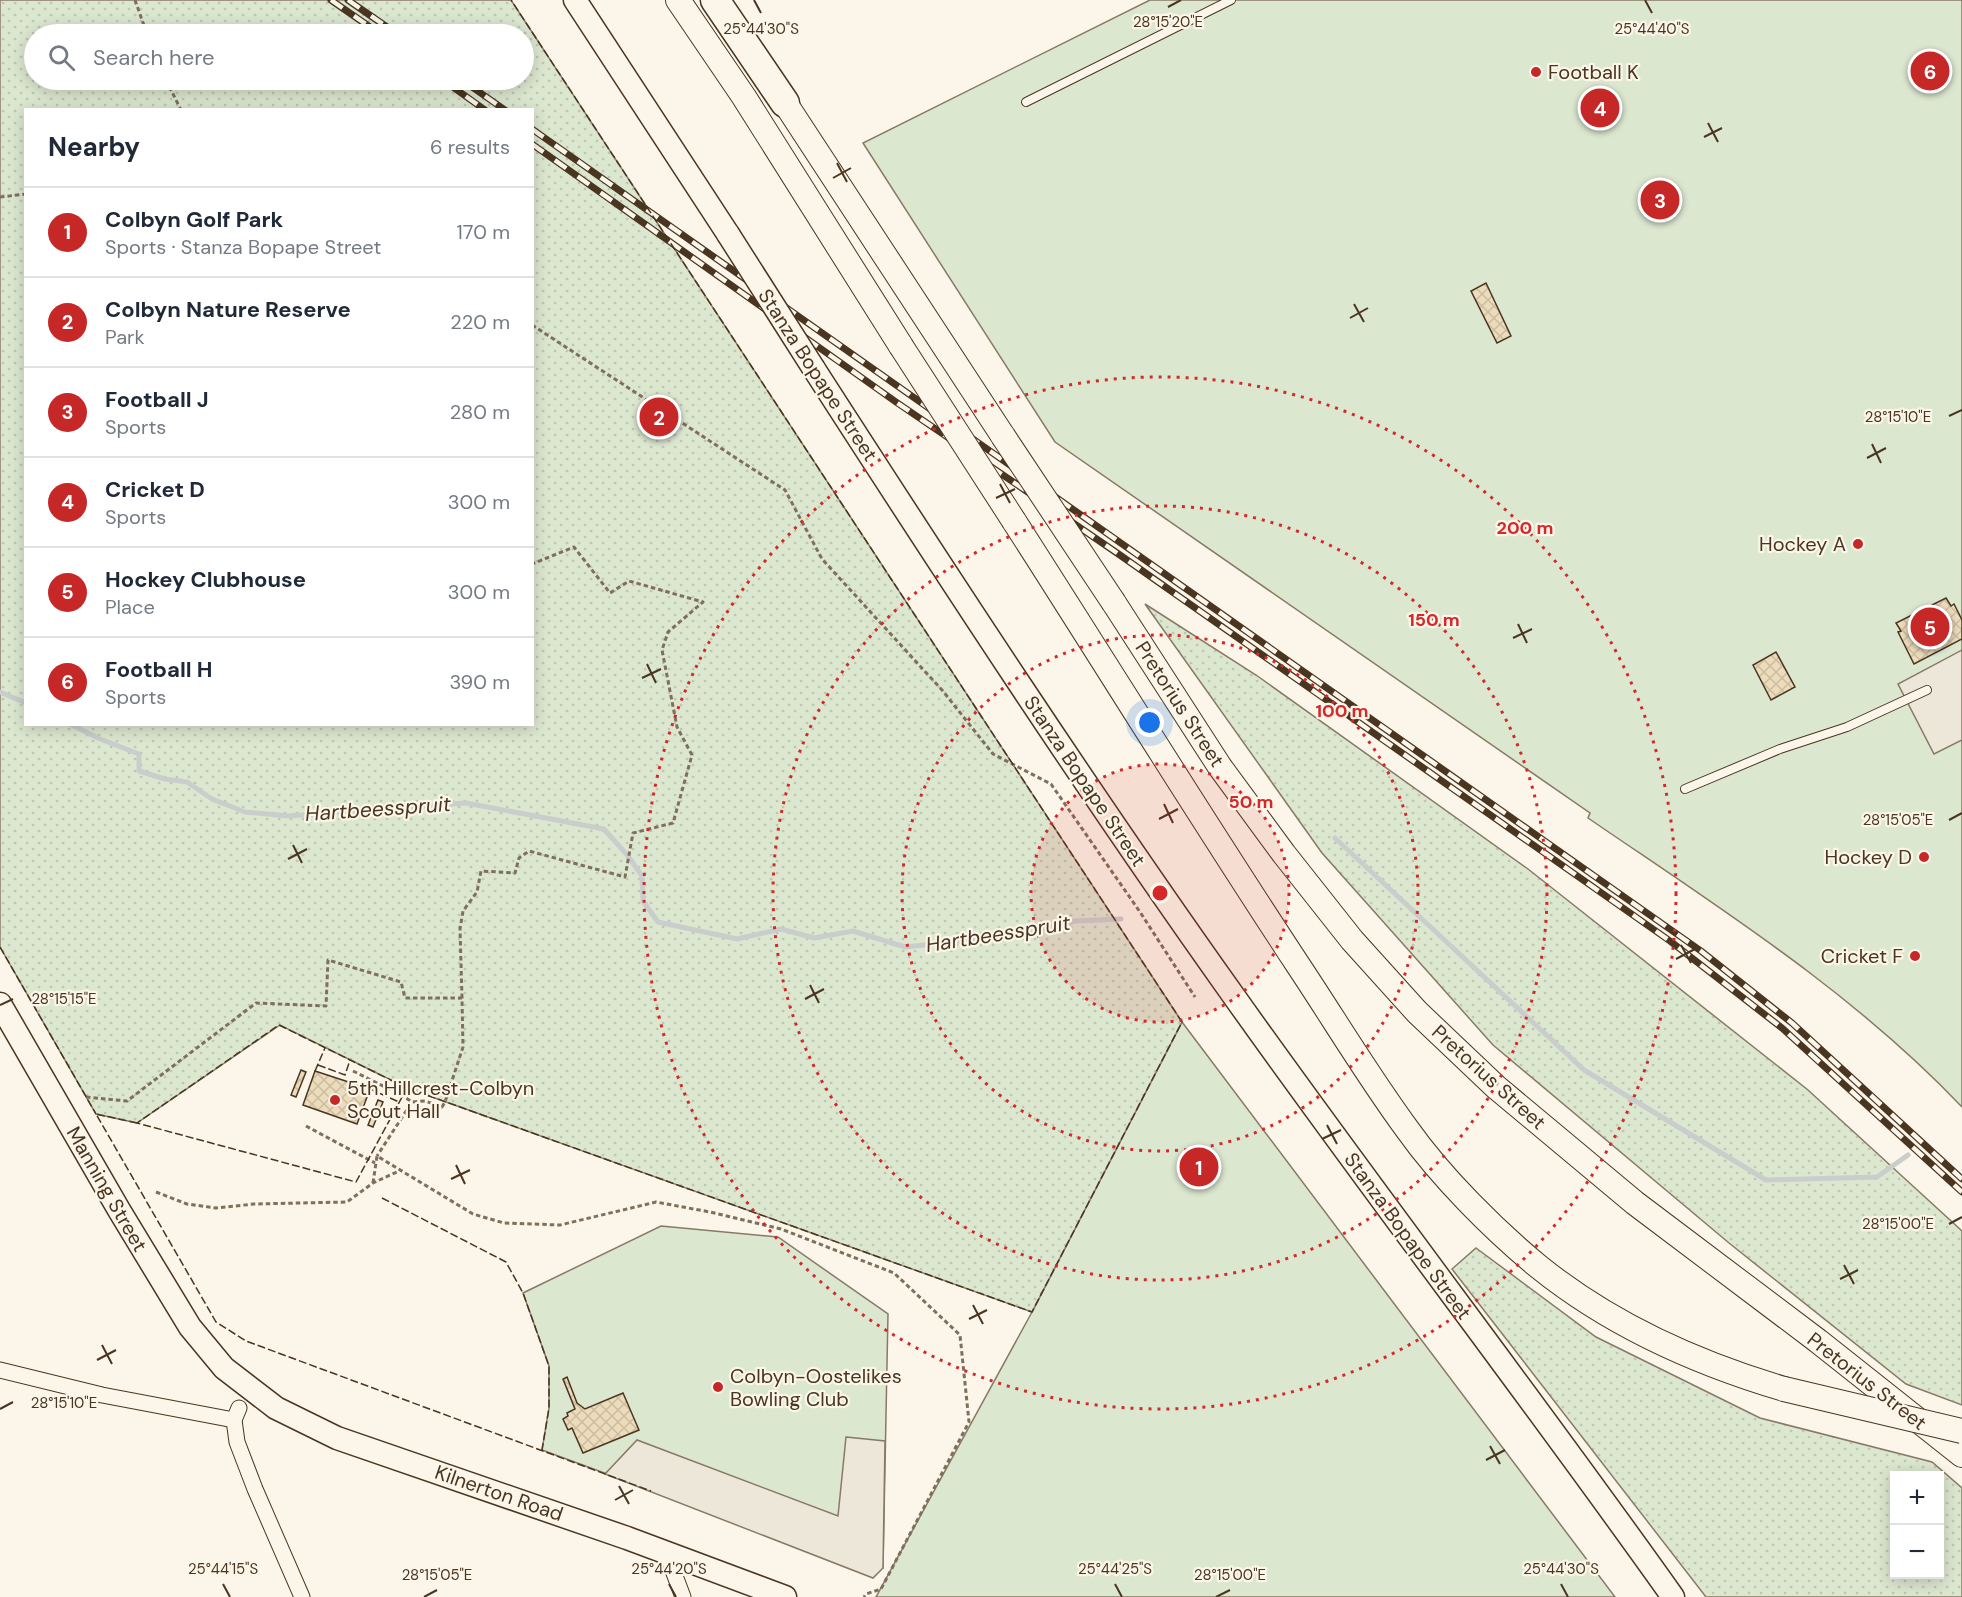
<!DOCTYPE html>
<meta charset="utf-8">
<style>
:root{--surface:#fff;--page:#f2f2f3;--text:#1f2937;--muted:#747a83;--line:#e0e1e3;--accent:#c62828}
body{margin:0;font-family:"DM Sans",sans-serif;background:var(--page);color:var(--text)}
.controls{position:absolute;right:18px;bottom:18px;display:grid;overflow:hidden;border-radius:0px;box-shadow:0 3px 15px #0003}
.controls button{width:54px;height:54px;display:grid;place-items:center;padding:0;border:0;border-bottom:2px solid var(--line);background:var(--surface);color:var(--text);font:30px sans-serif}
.you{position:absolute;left:1150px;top:723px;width:21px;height:21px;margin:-15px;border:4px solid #fff;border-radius:50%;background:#1a73e8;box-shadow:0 0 0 9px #1a73e833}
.badge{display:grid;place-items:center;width:39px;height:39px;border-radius:50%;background:var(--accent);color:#fff;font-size:20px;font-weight:700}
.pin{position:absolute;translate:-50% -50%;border:3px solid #fff;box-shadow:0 2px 6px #0006}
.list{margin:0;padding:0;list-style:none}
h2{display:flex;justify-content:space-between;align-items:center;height:78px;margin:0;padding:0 24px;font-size:26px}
h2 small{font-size:20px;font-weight:400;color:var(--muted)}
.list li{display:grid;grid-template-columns:39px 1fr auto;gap:18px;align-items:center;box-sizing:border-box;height:90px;padding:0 24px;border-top:2px solid var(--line)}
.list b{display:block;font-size:22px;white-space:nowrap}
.list p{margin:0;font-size:20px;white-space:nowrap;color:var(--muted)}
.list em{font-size:20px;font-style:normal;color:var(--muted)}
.icon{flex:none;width:33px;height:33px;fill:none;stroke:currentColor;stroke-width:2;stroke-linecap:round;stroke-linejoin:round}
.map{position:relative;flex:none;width:1962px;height:1597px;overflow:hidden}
.search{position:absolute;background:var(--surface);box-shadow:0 3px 15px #0003;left:24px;top:24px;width:510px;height:66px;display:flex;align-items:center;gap:15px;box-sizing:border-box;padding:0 21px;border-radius:33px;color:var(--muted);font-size:22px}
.panel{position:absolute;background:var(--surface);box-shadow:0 3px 15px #0003;left:24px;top:108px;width:510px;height:618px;border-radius:0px}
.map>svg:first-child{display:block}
.grass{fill:#dce7d0;stroke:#887966;stroke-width:1.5}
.park{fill:url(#park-dots);stroke:#887966;stroke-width:1.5;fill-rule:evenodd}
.parking{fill:#ede7d9;stroke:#887966;stroke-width:1.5}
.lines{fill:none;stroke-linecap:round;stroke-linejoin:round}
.stream{stroke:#c9cecd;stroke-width:5}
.building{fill:url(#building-cross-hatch);stroke:#4a3520;stroke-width:1.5}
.lane-casing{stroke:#4a3520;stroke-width:10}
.street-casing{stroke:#4a3520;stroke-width:17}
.secondary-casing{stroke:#4a3520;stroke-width:25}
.primary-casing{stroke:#4a3520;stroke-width:26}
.highway-casing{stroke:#4a3520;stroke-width:31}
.path{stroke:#7f6f5c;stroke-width:3;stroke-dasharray:4.5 3;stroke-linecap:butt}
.lane{stroke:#fbf6e9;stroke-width:8}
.street{stroke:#fbf6e9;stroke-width:15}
.secondary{stroke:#fbf6e9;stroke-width:22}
.primary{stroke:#fbf6e9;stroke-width:24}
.highway{stroke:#fbf6e9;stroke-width:28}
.rail-casing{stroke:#4a3520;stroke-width:7}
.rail{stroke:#fbf6e9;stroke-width:4.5;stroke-dasharray:14;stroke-linecap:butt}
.secondary-bridge-casing{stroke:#4a3520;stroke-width:25;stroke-linecap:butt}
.primary-bridge-casing{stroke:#4a3520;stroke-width:26;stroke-linecap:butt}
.secondary-bridge{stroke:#fbf6e9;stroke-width:22}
.primary-bridge{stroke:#fbf6e9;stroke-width:24}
.fence{stroke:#4a3520;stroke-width:1.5;stroke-dasharray:8 3;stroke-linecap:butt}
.ticks{fill:none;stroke:#4a3520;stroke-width:2}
.ring{fill:none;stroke:#d62828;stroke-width:3;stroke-dasharray:3 6}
.poi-dot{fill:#c62828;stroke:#fbf6e9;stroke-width:2}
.labels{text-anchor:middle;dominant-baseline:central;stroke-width:4.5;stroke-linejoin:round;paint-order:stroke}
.poi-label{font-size:20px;fill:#4a3520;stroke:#fbf6e9;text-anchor:start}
.street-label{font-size:20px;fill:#4a3520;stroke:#fbf6e9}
.water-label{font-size:21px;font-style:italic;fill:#4a3520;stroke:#fbf6e9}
.ticks-label{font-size:15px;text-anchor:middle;fill:#4a3520;stroke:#fbf6e9;stroke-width:4.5;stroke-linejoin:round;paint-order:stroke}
.centre{fill:#d62828;stroke:#fbf6e9;stroke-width:3}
.ring-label{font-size:18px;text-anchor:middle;font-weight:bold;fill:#d62828;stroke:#fbf6e9;stroke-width:4.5;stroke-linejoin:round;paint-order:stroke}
</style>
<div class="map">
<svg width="1962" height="1597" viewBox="0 0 1962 1597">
<defs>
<pattern id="park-dots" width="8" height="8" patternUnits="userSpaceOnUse" patternTransform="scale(1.5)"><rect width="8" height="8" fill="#dce7d0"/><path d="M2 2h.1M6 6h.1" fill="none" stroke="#bec7b2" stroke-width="1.8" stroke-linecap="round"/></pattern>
<pattern id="building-cross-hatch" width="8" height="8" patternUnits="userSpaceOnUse" patternTransform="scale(1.5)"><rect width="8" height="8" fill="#ecdcbc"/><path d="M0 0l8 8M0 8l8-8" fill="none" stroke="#ccbda1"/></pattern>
</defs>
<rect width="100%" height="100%" fill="#fbf6e9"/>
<g class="grass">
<path d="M 1150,0 L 1962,0 L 1962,1107 C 1853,992 1718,907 1588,818 L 1590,813 L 1055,442 L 863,143 Z"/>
<polygon points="1182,1022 1615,1597 876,1597 1032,1312"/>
<polygon points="661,1226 778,1237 888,1314 883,1568 664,1495 542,1450 549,1408 549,1366 523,1293"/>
</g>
<g class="park">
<path d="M 0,0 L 511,0 L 1182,1022 L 1032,1312 L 407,1088 L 280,1025 L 137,1123 L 96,1114 L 0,947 ZM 34,34 L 524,34 L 524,80 L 34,80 ZM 26,110 L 532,110 L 532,724 L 26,724 Z"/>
<polygon points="1145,604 1256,675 1528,869 1808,1090 1962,1231 1962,1405 1906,1384 1729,1243 1493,1045 1322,853"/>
<path d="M 1476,1248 L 1596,1337 L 1760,1418 L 1932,1462 L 1962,1488 L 1962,1597 L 1706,1597 L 1452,1269 ZM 1894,1476 L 1940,1476 L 1940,1574 L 1894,1574 Z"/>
</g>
<g class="parking">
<polygon points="1962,650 1962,740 1934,754 1898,684"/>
<polygon points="846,1437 885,1441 883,1568 873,1578 605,1474 637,1440 838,1516"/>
</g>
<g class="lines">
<g class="stream">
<polyline points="0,692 26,703"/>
<polyline points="70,724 100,739 139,754 139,771 165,779 187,782 212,799 245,812 289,816 466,803 604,829 628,856 642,876 643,901 658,922 737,939 781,929 814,938 853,931 905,947 1020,935 1075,921 1121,919"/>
<polyline points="1335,838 1584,1070 1766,1180 1877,1177 1908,1155"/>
</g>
</g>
<g class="building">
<polygon points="1486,283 1511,336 1497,343 1471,291"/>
<polygon points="1946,598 1951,606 1954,604 1962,620 1962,639 1914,664 1898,632 1901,631 1896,623"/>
<polygon points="1776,652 1795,687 1771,700 1753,665"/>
<polygon points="301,1070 306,1072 296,1097 291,1095"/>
<polygon points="315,1071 370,1089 357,1124 303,1105"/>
<polygon points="378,1100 383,1102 373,1127 368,1125"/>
<polygon points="567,1377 577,1403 585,1409 623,1393 639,1430 583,1453 572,1428 568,1430 563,1419 568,1416 567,1413 575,1409 563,1379"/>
</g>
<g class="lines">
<g class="lane-casing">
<g id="lane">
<polyline points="1026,102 1231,0"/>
<polyline points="1685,789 1780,749 1847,727 1927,690"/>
</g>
</g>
<g class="street-casing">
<g id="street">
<polyline points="0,1370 102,1395 234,1420"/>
<polyline points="239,1408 234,1420 237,1442 255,1489 302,1597"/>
<polyline points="666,1552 683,1597"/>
</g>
</g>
<g class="secondary-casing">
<g id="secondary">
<polyline points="575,0 728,234"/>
<path d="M 814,369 C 950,580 1087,790 1233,995 C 1377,1198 1529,1394 1673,1597"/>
<polyline points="0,1004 119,1210 190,1327 224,1368 276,1408 337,1438 627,1538 785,1597"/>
</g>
</g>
<g class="primary-casing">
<g id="primary">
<polyline points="678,0 744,97 901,346"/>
<polyline points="785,103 1003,436"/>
<path d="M 1014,521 C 1109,669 1201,818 1298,965 C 1334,1019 1368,1076 1407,1129 C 1441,1177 1494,1230 1539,1267 C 1611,1325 1696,1363 1784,1389"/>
<polyline points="1114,603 1220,767 1284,854 1352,940 1417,1012 1496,1087 1635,1203 1818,1341 1962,1455"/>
</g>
</g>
<g class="highway-casing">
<polyline id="highway" points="715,0 785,103"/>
</g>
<g class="path">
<polyline points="135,0 147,34"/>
<polyline points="166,80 181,110"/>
<polyline points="0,197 26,194"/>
<polyline points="532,325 785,490 822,559 942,690 993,754 1051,784 1140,912 1195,997"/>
<polyline points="462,998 460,929 463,911 477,892 481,871 515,873 519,858 529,851 625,877 633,833 673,823 692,755 677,727 662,650 668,632 703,602 629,581 610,593 574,547 532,564"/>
<polyline points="353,1071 403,1096 412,1102"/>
<polyline points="86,1097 127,1101 256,1003 326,1006 328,960 401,982 405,998 462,998 463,1047 445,1102 442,1107 425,1101 412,1102 377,1156"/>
<polyline points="306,1126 375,1163"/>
<polyline points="373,1183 377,1156 473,1214 504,1223 560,1225 656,1202 710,1212 781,1229 894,1273 960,1335 969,1422 881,1589 866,1594 864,1597"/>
<polyline points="156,1192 187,1204 216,1208 254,1204 347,1202 373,1183 399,1171"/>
</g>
<use href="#lane" class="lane"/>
<use href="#street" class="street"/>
<use href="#secondary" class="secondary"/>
<use href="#primary" class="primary"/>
<use href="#highway" class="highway"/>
<g class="rail-casing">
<g id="rail">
<polyline points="331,0 380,34"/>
<polyline points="348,0 397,34"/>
<polyline points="443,80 485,110"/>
<polyline points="462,80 505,110"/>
<polyline points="532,129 1701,951 1792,1023 1962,1179"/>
<polyline points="532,144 896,402 1117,553 1670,941 1782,1028 1962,1192"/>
</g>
</g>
<use href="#rail" class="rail"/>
<g class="secondary-bridge-casing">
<polyline id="secondary-bridge" points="728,234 814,369"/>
</g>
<g class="primary-bridge-casing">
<g id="primary-bridge">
<polyline points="901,346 1014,521"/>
<polyline points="1003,436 1114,603"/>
<polyline points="1784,1389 1962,1431"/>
</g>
</g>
<use href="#secondary-bridge" class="secondary-bridge"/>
<use href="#primary-bridge" class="primary-bridge"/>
<g class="fence">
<polyline points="0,947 96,1114"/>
<polygon points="279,1025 407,1088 356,1182 137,1123"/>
<polyline points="318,1065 345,1075 350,1060"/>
<polyline points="315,1071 325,1048"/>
<polyline points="407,1088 1032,1312 1182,1022 511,0"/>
<polyline points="370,1089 399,1102"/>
<polyline points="137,1123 96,1114 216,1322 246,1341 651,1491"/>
<polyline points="382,1198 506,1262 523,1293 549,1366 549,1408 542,1450"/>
</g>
</g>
<path class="ticks" d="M 754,0 L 761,13M 1645,0 L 1652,13M 1168,7 L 1181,0M 1708,123 L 1718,142M 1704,137 L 1722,128M 837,163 L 847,182M 833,178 L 851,168M 1354,304 L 1364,322M 1350,318 L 1368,308M 1949,416 L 1962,410M 1872,444 L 1881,463M 1867,458 L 1886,448M 1000,484 L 1010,503M 996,498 L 1015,489M 1518,624 L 1527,643M 1513,638 L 1532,629M 647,664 L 656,683M 642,678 L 661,669M 1164,804 L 1173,823M 1159,819 L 1178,809M 1949,820 L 1962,813M 293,845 L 302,863M 288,859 L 307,849M 1681,945 L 1691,963M 1676,959 L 1695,949M 810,985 L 819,1003M 805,999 L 824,989M 0,1005 L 13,999M 1327,1125 L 1337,1144M 1322,1139 L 1341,1130M 456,1165 L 465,1184M 451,1179 L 470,1170M 1949,1224 L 1962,1217M 1844,1265 L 1854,1284M 1840,1279 L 1858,1270M 973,1305 L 983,1324M 969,1319 L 987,1310M 102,1345 L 112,1364M 97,1360 L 116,1350M 0,1409 L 13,1402M 1490,1446 L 1500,1464M 1486,1460 L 1505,1450M 619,1486 L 629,1504M 615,1500 L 633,1490M 223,1584 L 230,1597M 669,1584 L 676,1597M 1115,1584 L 1122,1597M 1561,1584 L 1568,1597M 424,1597 L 437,1590M 1216,1597 L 1230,1590"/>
<circle cx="1160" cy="893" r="129" fill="#d62828" fill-opacity=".12"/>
<g class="ring">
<circle cx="1160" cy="893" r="129"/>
<circle cx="1160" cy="893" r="258"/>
<circle cx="1160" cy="893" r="387"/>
<circle cx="1160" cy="893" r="516"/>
</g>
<g class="poi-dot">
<circle cx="1536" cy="72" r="6"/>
<circle cx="1858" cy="544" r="6"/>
<circle cx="1924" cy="857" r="6"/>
<circle cx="1915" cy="956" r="6"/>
<circle cx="335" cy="1100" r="6"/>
<circle cx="718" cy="1387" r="6"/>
</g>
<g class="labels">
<g class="poi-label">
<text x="1548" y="72">Football K</text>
<text x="1846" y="544" text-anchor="end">Hockey A</text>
<text x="1912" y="857" text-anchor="end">Hockey D</text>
<text x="1903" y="956" text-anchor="end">Cricket F</text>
<text x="347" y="1088">5th Hillcrest-Colbyn<tspan x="347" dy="23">Scout Hall</tspan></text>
<text x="730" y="1376">Colbyn-Oostelikes<tspan x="730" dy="23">Bowling Club</tspan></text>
</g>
<g class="street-label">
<text transform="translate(818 375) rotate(57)">Stanza Bopape Street</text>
<text transform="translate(1180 704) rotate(57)">Pretorius Street</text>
<text transform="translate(1085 781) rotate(56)">Stanza Bopape Street</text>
<text transform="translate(1489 1077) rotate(42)">Pretorius Street</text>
<text transform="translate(107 1189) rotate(60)">Manning Street</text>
<text transform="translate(1408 1236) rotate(54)">Stanza Bopape Street</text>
<text transform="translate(1867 1381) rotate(38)">Pretorius Street</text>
<text transform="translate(499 1493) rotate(19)">Kilnerton Road</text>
</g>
<g class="water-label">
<text transform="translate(378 809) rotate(-4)">Hartbeesspruit</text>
<text transform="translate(998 934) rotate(-9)">Hartbeesspruit</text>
</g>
</g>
<g class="ticks-label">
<text x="1168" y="27">28°15'20"E</text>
<text x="761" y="34">25°44'30"S</text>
<text x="1652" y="34">25°44'40"S</text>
<text x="1898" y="422">28°15'10"E</text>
<text x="1898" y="825">28°15'05"E</text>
<text x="64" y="1004">28°15'15"E</text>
<text x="1898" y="1229">28°15'00"E</text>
<text x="64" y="1408">28°15'10"E</text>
<text x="223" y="1574">25°44'15"S</text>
<text x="669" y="1574">25°44'20"S</text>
<text x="1115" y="1574">25°44'25"S</text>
<text x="1561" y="1574">25°44'30"S</text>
<text x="437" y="1580">28°15'05"E</text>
<text x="1230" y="1580">28°15'00"E</text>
</g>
<circle cx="1160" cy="893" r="9" class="centre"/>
<g class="ring-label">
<text x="1525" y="534">200 m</text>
<text x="1434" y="626">150 m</text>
<text x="1342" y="717">100 m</text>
<text x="1251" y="808">50 m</text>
</g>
</svg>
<div class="controls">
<button>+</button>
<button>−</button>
</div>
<div class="you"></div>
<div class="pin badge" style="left:1199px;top:1167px">1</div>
<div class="pin badge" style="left:659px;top:417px">2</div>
<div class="pin badge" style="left:1660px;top:200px">3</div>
<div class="pin badge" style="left:1600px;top:108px">4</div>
<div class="pin badge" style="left:1930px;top:627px">5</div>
<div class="pin badge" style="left:1930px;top:71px">6</div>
<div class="search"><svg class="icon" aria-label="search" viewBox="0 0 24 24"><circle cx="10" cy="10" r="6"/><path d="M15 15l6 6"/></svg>Search here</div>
<section class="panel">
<h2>Nearby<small>6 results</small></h2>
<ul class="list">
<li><span class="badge">1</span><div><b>Colbyn Golf Park</b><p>Sports · Stanza Bopape Street</p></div><em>170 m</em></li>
<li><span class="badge">2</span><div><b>Colbyn Nature Reserve</b><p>Park</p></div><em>220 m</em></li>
<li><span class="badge">3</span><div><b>Football J</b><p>Sports</p></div><em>280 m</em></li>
<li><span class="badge">4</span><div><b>Cricket D</b><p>Sports</p></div><em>300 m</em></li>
<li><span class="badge">5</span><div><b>Hockey Clubhouse</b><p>Place</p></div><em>300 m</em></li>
<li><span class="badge">6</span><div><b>Football H</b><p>Sports</p></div><em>390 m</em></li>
</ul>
</section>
</div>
